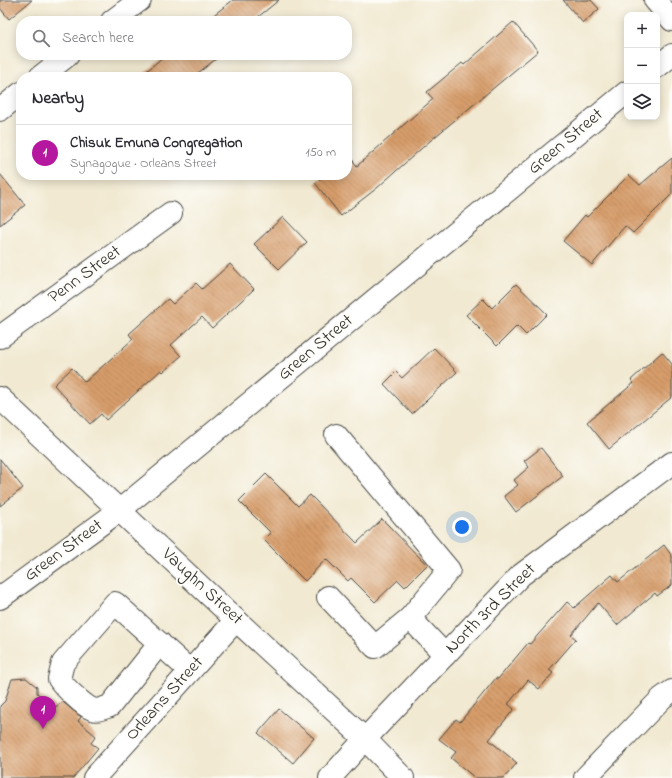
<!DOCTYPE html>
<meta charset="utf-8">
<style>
:root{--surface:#fff;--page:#f7f7f7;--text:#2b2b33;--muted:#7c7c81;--line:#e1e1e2;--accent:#b5179e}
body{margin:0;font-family:"Indie Flower",sans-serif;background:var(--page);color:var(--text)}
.controls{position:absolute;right:12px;top:12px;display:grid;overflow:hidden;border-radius:8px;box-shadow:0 2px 10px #0003}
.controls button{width:36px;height:36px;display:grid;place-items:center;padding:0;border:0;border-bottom:1px solid var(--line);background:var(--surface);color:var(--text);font:20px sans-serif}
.you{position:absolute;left:462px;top:527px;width:14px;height:14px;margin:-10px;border:3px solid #fff;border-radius:50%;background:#1a73e8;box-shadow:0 0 0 6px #1a73e833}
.badge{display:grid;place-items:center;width:26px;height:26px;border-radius:50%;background:var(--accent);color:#fff;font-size:13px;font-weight:700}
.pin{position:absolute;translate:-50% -33px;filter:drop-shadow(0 1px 2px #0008)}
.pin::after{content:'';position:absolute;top:21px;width:14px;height:12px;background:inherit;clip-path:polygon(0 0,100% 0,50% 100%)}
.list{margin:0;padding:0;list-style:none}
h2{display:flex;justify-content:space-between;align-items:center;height:52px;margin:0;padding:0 16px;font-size:17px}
h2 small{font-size:13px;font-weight:400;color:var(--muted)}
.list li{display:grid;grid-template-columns:26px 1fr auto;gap:12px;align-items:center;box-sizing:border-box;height:56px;padding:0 16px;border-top:1px solid var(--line)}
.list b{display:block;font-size:15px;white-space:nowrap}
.list p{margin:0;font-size:13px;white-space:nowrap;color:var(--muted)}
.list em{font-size:13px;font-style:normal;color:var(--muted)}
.icon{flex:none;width:22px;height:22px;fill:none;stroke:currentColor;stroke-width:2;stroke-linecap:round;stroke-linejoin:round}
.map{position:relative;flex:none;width:672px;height:778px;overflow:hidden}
.search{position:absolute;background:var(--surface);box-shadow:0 2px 10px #0003;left:16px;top:16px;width:336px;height:44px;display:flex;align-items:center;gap:10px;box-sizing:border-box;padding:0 14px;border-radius:16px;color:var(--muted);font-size:15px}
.panel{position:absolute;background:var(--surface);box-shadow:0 2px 10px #0003;left:16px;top:72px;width:336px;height:108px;border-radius:16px}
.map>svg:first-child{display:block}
.building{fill:url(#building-back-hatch)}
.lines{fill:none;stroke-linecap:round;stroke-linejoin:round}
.minor-casing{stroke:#494844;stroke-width:24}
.minor{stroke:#fff;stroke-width:22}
.labels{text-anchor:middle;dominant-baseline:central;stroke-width:4;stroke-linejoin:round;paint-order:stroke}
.street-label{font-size:18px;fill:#2b2b2b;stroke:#fdfcf7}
</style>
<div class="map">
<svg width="672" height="778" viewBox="0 0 672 778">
<defs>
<pattern id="building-back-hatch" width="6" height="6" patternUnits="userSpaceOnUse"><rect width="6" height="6" fill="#d79d6a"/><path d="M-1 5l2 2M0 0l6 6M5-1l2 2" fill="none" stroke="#af8057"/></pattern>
</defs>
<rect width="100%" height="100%" fill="#fdfcf7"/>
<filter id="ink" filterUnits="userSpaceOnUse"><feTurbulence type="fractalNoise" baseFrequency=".025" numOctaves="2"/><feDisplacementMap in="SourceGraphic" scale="8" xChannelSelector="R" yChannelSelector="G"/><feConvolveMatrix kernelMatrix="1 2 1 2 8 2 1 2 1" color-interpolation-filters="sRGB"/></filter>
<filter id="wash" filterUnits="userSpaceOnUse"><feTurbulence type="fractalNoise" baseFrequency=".012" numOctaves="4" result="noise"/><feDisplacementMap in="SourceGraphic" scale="16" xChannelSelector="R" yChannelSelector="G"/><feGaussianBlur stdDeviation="0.9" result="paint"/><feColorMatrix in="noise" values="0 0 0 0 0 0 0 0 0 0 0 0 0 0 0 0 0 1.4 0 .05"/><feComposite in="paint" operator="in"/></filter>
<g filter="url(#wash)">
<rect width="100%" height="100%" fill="#f1e9d1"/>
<g id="blocks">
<g class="building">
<polygon points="0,0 32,0 9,19 0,8"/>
<polygon points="233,0 279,0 253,21 206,21"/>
<polygon points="563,0 591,0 599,9 583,23"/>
<polygon points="513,22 538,51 431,140 377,188 341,216 315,183 325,175 347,175 347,153 357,166 433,99 427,92 462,63 464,65"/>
<polygon points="165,55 221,55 193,77 140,77"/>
<polygon points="672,158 672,194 633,233 625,226 592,265 563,241 585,215 587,217 629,175 640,185"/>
<polygon points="0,174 25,205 0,225"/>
<polygon points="283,217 307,242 279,269 254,244"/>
<polygon points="230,264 254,289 212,328 202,317 171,345 181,356 163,372 161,370 106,420 101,414 90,424 54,385 72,368 85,382 133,339 129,334 168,299 173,304 196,283 202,289"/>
<polygon points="516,284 547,314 526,335 517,326 497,346 466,315 483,299 492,308"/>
<polygon points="434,348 457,372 412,414 384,384 396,372 402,378"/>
<polygon points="662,352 672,364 672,397 609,449 587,422 634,383 631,380"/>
<polygon points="541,448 563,476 516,512 504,496 518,485 514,480 529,467 524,461"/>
<polygon points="0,459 23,488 0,506"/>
<polygon points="266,474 298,506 310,495 357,543 382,519 427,565 405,587 398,580 375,602 351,578 348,581 326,559 305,581 264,540 271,533 239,501"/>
<polygon points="664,545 672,556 672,585 657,596 655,593 617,625 598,603 571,635 576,639 549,670 553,673 539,689 528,680 508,704 514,709 489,740 517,763 504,778 475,778 451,758 456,752 439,739 456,719 460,722 496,678 498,679 528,643 530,644 567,602 574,608 612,575 618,582"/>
<polygon points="26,678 37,687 37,693 55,707 63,702 81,717 78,721 96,736 91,743 98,748 73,778 0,778 0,706 5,701 12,679"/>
<polygon points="279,709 314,738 293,763 258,733"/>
</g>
</g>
</g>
<g filter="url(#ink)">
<use href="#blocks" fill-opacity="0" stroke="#494844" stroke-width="1"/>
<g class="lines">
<g class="minor-casing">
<g id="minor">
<polyline points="655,0 672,20"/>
<polyline points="112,21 140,0"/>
<polyline points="657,67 672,55"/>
<polyline points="40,77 68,55"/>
<polyline points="0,110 21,93"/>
<polyline points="0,337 171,213"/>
<polyline points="0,398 236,620 365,739 403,778"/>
<polyline points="336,435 449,570 410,618 445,655"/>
<polyline points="328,597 375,647 410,618"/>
<polyline points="0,598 120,510 627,92"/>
<path d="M 160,643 L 110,706 C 104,708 98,711 92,709 C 84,706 64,687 59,679 L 63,663 L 115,603 L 190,671"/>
<polyline points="94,778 236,620"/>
<polyline points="330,778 365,739 521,575 672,463"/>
<polyline points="585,778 662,698 672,691"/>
</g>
</g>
<use href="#minor" class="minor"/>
</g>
</g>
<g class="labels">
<g class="street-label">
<text transform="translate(566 142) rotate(-40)">Green Street</text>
<text transform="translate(85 275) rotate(-36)">Penn Street</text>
<text transform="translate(316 348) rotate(-40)">Green Street</text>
<text transform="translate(64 551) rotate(-36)">Green Street</text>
<text transform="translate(202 587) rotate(43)">Vaughn Street</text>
<text transform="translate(491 609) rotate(-45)">North 3rd Street</text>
<text transform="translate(165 699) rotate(-48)">Orleans Street</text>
</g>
</g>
</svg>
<div class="controls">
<button>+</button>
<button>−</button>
<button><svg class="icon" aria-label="layers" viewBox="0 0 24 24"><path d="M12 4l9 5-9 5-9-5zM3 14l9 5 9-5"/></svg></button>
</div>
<div class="you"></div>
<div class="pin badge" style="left:43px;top:729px">1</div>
<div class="search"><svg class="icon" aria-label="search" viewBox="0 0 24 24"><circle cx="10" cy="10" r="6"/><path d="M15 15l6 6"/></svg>Search here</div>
<section class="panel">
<h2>Nearby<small></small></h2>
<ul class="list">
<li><span class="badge">1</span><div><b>Chisuk Emuna Congregation</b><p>Synagogue · Orleans Street</p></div><em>150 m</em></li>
</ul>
</section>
</div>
